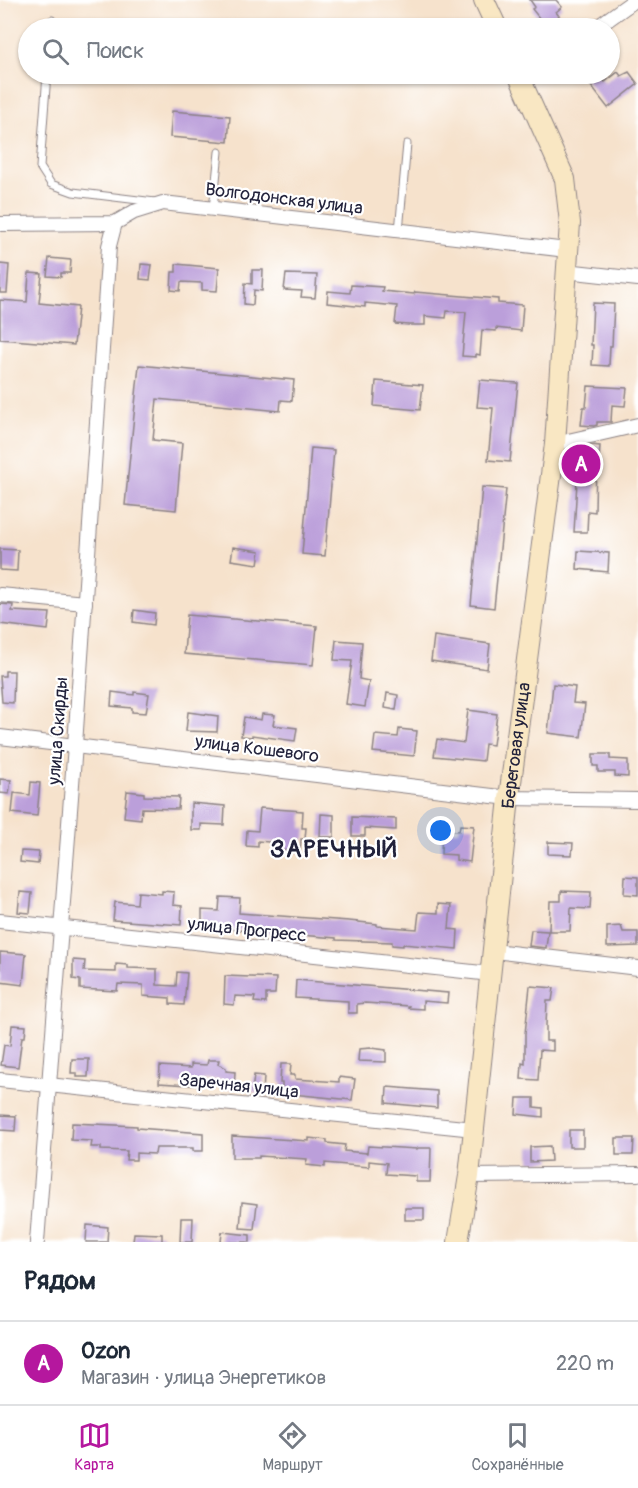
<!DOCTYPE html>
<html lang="ru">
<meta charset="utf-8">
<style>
:root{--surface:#fff;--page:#f2f2f3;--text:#1f2937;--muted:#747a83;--line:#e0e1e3;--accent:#b5179e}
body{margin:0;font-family:Pangolin,sans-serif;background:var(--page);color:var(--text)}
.you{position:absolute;left:441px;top:831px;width:21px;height:21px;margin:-15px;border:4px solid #fff;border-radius:50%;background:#1a73e8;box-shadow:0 0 0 9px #1a73e833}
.badge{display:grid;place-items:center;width:39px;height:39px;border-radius:50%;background:var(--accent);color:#fff;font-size:20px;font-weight:700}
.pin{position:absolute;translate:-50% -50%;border:3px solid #fff;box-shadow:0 2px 6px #0006}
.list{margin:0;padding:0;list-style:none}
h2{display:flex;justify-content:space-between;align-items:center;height:78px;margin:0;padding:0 24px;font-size:26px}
h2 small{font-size:20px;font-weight:400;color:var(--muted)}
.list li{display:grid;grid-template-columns:39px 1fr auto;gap:18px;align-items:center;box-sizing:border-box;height:84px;padding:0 24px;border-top:2px solid var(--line)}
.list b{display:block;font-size:22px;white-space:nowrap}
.list p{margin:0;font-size:20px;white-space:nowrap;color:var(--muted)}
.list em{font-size:20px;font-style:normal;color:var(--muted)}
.icon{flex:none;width:33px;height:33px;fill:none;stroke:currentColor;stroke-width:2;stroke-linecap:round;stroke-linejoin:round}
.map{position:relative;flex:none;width:638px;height:1242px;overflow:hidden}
.search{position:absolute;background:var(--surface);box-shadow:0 2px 4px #0004;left:18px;right:18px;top:18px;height:66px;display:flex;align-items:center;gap:15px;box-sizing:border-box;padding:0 21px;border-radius:33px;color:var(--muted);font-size:22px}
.sheet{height:162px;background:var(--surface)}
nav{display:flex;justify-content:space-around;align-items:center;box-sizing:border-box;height:84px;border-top:2px solid var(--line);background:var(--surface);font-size:16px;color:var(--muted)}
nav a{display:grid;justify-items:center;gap:3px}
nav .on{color:var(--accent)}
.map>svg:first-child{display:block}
.building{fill:#bb9fda}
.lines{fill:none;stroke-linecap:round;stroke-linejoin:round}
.service-casing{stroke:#8c8284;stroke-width:9}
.minor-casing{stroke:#8c8284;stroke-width:16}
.secondary-casing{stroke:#8c8284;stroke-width:22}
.service{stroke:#fff;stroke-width:7}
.minor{stroke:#fff;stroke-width:14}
.secondary{stroke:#f9e7c3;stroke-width:20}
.labels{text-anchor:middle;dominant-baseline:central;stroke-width:4.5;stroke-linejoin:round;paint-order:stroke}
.street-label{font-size:18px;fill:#22223b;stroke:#fff}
.district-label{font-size:24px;font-weight:bold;letter-spacing:1.5px;fill:#22223b;stroke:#fff}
</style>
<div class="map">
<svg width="638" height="1242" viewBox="0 0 638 1242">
<rect width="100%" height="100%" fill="#fff"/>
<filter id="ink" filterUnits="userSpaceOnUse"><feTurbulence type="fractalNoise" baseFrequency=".0167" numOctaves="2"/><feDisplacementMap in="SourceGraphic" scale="12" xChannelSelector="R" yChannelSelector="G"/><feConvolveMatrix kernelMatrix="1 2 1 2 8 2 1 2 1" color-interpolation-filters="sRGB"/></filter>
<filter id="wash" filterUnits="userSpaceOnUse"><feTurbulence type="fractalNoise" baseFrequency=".008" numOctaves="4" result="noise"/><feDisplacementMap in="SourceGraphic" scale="24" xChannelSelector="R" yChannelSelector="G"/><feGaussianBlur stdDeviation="1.35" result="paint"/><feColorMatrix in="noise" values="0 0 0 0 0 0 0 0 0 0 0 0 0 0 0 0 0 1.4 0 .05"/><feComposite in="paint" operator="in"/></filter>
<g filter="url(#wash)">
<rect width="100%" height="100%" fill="#f6e2cc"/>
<g id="blocks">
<g class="building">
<polygon points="530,0 556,0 562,7 556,12 568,28 547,28 532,9 535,7"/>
<polygon points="618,72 621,76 629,72 638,84 608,108 584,77 589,74 598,74 605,82"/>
<polygon points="172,111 230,116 228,142 170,137"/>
<polygon points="49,258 71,260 70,273 61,273 61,277 47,276"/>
<polygon points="0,264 9,265 7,293 0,293"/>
<polygon points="141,264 152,265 150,280 140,279"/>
<polygon points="176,264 219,268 217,291 202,290 202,283 181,282 180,291 171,290 172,272 176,272"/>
<polygon points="252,270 263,270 262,291 254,290 253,305 244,304 245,283 252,284"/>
<polygon points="29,273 42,274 39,303 78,307 74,345 0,339 0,300 27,302"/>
<polygon points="286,274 317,275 315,298 301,297 302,291 284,290"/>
<polygon points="351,285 383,287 382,291 414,294 415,292 498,299 498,303 523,305 521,331 496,328 496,331 482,330 480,355 476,354 476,357 462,356 466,312 447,311 446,318 425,316 425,325 409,325 395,324 397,306 365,303 365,307 327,303 328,291 350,293"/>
<polygon points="593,303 614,304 612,346 610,346 609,366 592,365 593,345 591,345"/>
<polygon points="139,365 294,380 292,401 281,400 280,411 157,399 153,440 182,443 176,510 125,505"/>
<polygon points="480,380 518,383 510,462 488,460 493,408 477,407"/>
<polygon points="376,381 423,385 420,410 374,406"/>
<polygon points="588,386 627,388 625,406 612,405 611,422 597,422 597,425 594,426 581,425 583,407 586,407"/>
<polygon points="591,445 600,446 599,460 596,459 595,512 588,511 587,532 574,532 579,448"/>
<polygon points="311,448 334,450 325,556 302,554"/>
<polygon points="482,487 506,489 494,608 471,605"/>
<polygon points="233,547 260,551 258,564 231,560"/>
<polygon points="0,549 18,550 17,571 0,570"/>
<polygon points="578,551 609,553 608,572 577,569"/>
<polygon points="0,604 13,605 12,611 50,613 48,630 0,624"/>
<polygon points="134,610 155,613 154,625 133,622"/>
<polygon points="187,615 317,626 313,665 184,654"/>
<polygon points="434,636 490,644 487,669 431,661"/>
<polygon points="336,640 362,642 359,679 369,681 365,707 346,704 352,661 334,660"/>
<polygon points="5,671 14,671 13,703 2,702 0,676 5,676"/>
<polygon points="553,684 575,687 573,703 585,704 581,737 548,733"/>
<polygon points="112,692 134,695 134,692 149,694 146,713 132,712 132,708 111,706"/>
<polygon points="387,693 398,695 396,710 385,708"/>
<polygon points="468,710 497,714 493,745 485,744 483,761 434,756 437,739 464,743"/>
<polygon points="188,712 218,716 217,732 186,731"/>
<polygon points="262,714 275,715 273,725 297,728 295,741 252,735 252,737 241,736 244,717 261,720"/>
<polygon points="399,729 417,731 414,756 373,752 375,735 398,737"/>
<polygon points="593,754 610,754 610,759 628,760 628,777 615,776 615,772 598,772 598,766 593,766"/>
<polygon points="0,779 11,780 9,794 0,793"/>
<polygon points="31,782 40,783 37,816 12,813 14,793 30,795"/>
<polygon points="127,791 144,793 144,796 179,797 178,809 142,808 141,819 124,817"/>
<polygon points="191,803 225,806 224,825 201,824 201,830 191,830"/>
<polygon points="260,808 303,811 302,828 306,828 305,839 301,839 300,852 280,850 280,843 258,841 258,847 246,846 247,830 258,831"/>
<polygon points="321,814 334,815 334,837 320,837"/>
<polygon points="352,817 396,819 396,830 365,828 365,836 352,836"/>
<polygon points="460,825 474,826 470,862 456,860 456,855 441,854 442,830 459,831"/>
<polygon points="548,842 573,843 572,855 548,854"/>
<polygon points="21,851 39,852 38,864 20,862"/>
<polygon points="625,876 638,877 638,895 624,894"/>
<polygon points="162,891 174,892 173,905 182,906 181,925 113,920 115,902 137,904 138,892 162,894"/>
<polygon points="561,891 591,892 590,909 571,908 570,931 549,931 550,901 561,901"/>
<polygon points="20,892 32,893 30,913 18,912"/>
<polygon points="220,897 240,898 239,913 349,921 377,924 377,926 417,929 419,912 438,913 438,904 451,905 449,929 458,930 457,949 403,944 403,946 392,945 392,942 336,940 336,938 202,927 202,910 219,911"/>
<polygon points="621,926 623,932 638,932 638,946 607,947 607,927"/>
<polygon points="531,930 548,931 546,948 529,946"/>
<polygon points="0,952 26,954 23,985 0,982"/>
<polygon points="73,960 85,961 84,971 116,972 116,964 128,965 128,968 157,969 157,985 176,986 177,972 187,973 184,1005 170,1004 170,998 143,996 143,985 118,984 117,991 80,989 80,980 73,979"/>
<polygon points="225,976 276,978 275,994 266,994 266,1003 254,1002 255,997 235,996 234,1005 224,1004"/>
<polygon points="296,980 448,993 447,1003 423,1001 423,1009 408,1008 409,1006 365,1003 357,1004 357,1013 348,1013 348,1001 295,998"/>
<polygon points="530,986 554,988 552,1001 547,1001 546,1025 546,1041 553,1041 553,1051 540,1050 538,1080 521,1079 522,1063 525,1064 525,1034"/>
<polygon points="12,1025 26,1026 25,1037 22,1037 18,1067 1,1065 4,1045 10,1046"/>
<polygon points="371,1048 386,1050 386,1062 358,1061 359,1049"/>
<polygon points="72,1059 89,1059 88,1077 77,1077 77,1073 71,1073"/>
<polygon points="208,1060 219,1060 218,1064 226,1068 226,1071 235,1072 234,1089 223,1088 224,1080 203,1079 203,1086 159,1083 160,1066 191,1068 191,1064 207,1065"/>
<polygon points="281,1064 291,1064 290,1075 295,1075 295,1079 339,1082 339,1077 355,1079 352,1100 282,1093 282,1083 280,1083"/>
<polygon points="254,1075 264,1076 263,1093 252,1092"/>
<polygon points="387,1087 437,1091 437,1108 386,1103"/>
<polygon points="517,1098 534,1098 534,1107 543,1108 543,1117 516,1114"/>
<polygon points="0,1115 16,1116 15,1131 0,1130"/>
<polygon points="72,1123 137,1126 137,1128 203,1133 203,1151 193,1151 193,1148 156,1148 155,1154 136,1153 136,1160 126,1160 127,1151 101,1150 101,1147 91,1147 92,1141 71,1140"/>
<rect x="569" y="1130" width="14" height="17"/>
<polygon points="232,1136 309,1141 309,1138 327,1140 327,1143 345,1145 344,1151 367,1153 368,1146 417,1149 418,1148 431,1148 430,1182 416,1182 416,1176 386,1174 387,1163 369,1161 369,1167 325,1163 325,1167 306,1165 307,1159 259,1156 259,1158 232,1158"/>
<polygon points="616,1138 634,1138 633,1155 616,1155"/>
<polygon points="550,1146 551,1161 530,1162 530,1147"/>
<polygon points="242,1202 257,1204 254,1229 240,1228"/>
<rect x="405" y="1208" width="19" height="12"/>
<polygon points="181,1218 193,1218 192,1242 180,1242"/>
<polygon points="87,1225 108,1227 107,1242 86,1242"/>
<polygon points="222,1232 250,1235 250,1242 221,1242"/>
<polygon points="134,1233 162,1234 162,1242 133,1242"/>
</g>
</g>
</g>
<g filter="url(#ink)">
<use href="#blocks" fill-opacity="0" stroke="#8c8284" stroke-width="1.5"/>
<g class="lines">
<g class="service-casing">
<g id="service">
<polyline points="51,28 52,20"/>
<polyline points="47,74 40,167 51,184 73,192 155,202"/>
<polyline points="213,209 219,152"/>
<polyline points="399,231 407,144"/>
</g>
</g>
<g class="minor-casing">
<g id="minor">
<polyline points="596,28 635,0"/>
<polyline points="522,83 535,74"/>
<polyline points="0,224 115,223 134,212 163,203 567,250"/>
<polyline points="566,271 638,279"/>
<polyline points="555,444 638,425"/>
<polyline points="0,595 85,603"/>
<polyline points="0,737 509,798 638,800"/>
<polyline points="0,921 491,974"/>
<polyline points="494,951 638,968"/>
<polyline points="0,1080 474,1129"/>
<polyline points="469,1176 638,1174"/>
<polyline points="37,1242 75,745 109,246 115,223"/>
</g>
</g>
<g class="secondary-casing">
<g id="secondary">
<polyline points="484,0 497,28"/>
<path id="s1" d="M 458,1242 L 469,1176 L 509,798 L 555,444 L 570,223 L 565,179 L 518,74"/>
</g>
</g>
<use href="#service" class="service"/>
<use href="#minor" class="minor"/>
<use href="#secondary" class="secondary"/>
</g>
</g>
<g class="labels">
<g class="street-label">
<text transform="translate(284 199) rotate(7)">Волгодонская улица</text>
<text transform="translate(58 731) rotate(-86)">улица Скирды</text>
<text stroke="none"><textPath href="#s1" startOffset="500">Береговая улица</textPath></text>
<text transform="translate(257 749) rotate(7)">улица Кошевого</text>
<text transform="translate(247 930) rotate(6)">улица Прогресс</text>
<text transform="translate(239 1086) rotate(6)">Заречная улица</text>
</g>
<g class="district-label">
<text x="334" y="849">ЗАРЕЧНЫЙ</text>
</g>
</g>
</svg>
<div class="you"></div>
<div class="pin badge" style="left:581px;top:464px">A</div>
<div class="search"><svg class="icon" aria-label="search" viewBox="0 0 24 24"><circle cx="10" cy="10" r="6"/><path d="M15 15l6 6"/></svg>Поиск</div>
</div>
<section class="sheet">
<h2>Рядом<small></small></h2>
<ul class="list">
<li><span class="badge">A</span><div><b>Ozon</b><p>Магазин · улица Энергетиков</p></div><em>220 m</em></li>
</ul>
</section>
<nav>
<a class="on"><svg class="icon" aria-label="map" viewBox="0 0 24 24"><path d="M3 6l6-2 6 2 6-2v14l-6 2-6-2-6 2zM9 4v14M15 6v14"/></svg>Карта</a>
<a><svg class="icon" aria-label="directions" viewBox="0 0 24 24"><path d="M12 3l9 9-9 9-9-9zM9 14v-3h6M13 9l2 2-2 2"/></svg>Маршрут</a>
<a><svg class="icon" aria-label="saved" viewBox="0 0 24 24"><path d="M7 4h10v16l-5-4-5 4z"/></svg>Сохранённые</a>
</nav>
